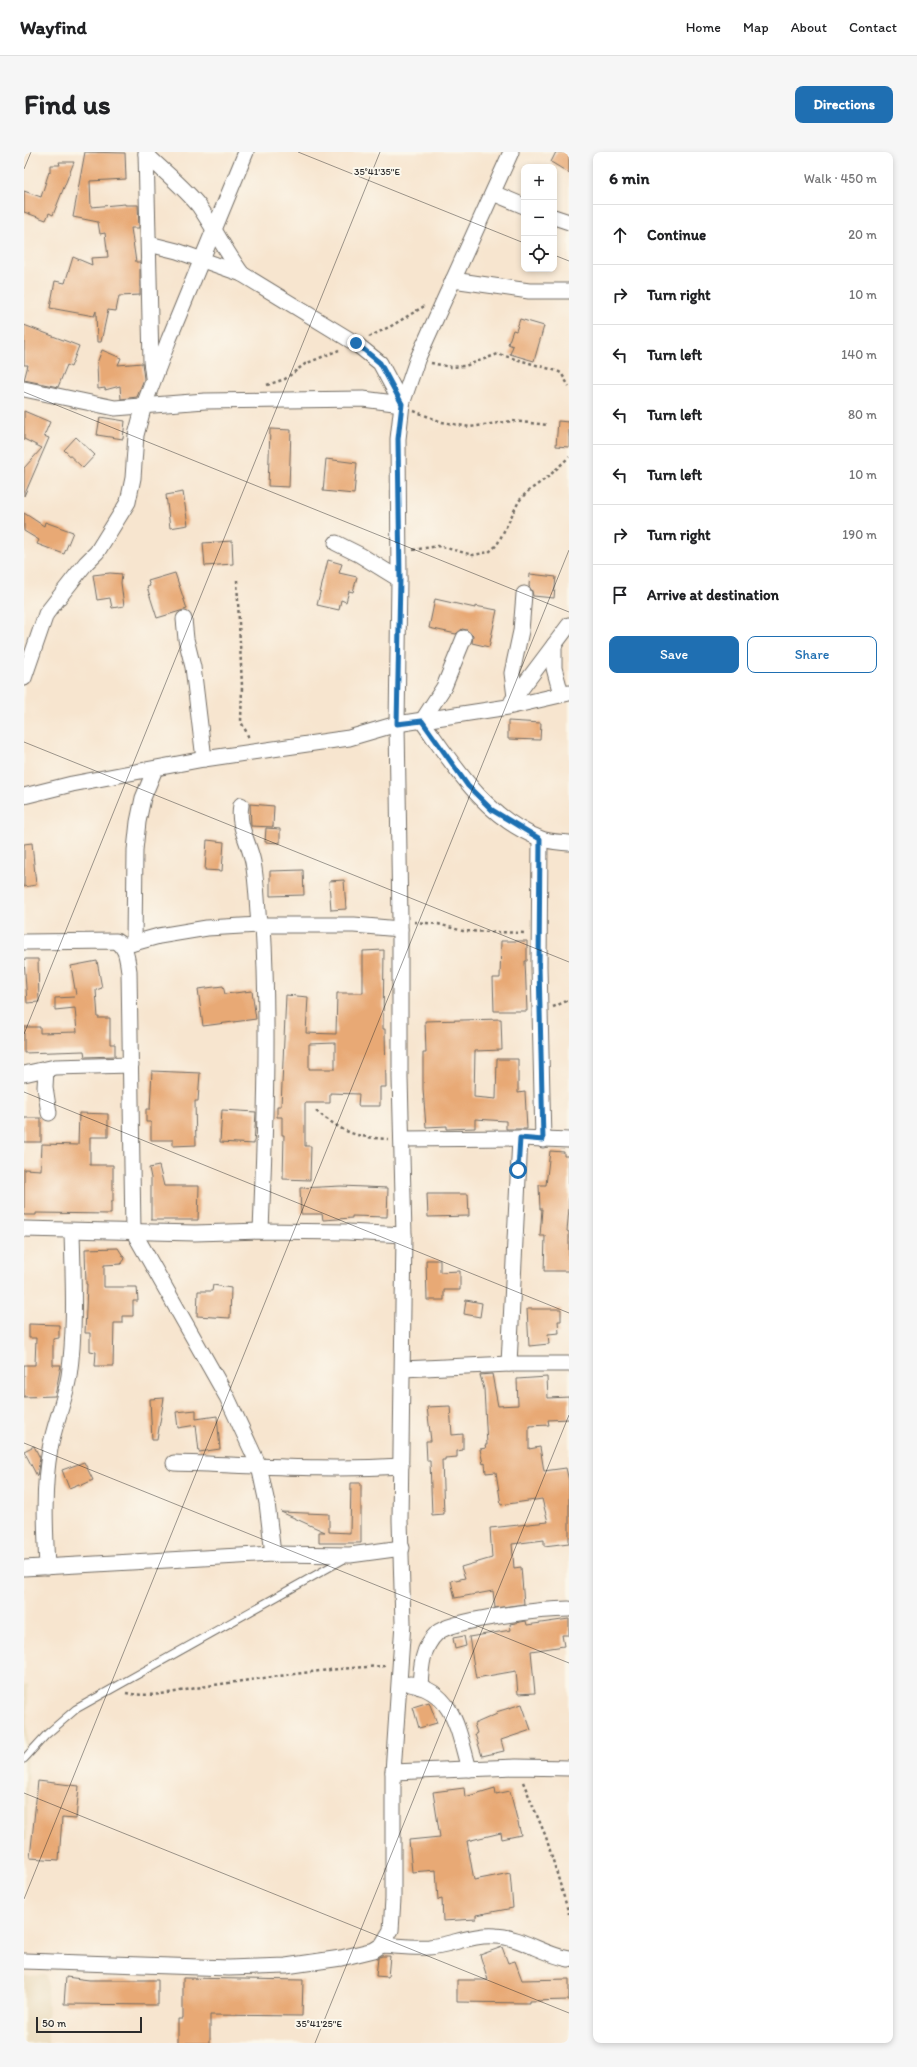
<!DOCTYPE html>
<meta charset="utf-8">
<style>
:root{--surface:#fff;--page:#f6f6f6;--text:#202124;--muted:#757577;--line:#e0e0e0;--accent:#1f6fb2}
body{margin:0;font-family:Itim,sans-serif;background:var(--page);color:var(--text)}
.controls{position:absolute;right:12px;top:12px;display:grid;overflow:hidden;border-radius:8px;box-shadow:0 2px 6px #0003}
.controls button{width:36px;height:36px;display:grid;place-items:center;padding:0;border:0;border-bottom:1px solid var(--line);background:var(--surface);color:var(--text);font:20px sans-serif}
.scale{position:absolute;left:12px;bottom:10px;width:106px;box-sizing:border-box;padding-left:4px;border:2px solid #2b2b2b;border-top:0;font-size:11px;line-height:14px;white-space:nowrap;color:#2b2b2b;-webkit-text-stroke:3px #fbf7ec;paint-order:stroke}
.stop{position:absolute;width:12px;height:12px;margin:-9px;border:3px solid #1f6fb2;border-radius:50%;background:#fff}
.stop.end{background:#1f6fb2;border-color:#fff;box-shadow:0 1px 4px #0008}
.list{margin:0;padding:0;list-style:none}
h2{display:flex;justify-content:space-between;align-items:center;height:52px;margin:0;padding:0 16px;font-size:17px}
h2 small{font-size:13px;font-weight:400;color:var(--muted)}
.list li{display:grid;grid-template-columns:26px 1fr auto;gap:12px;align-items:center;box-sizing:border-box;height:60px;padding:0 16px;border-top:1px solid var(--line)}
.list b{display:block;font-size:15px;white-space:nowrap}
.list em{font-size:13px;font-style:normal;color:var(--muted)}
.actions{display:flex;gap:8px;padding:12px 16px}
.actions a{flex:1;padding:9px 0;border:1px solid var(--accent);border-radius:8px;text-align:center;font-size:14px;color:var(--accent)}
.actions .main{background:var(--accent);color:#fff}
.icon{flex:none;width:22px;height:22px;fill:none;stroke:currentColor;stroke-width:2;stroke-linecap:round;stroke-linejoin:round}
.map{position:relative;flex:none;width:545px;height:1891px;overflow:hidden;border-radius:8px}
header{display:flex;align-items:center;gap:24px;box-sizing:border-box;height:56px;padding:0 20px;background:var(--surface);border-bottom:1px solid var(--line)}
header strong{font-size:19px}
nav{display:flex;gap:22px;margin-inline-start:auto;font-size:14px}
.intro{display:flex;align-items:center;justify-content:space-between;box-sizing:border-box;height:96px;padding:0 24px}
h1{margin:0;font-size:28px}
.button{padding:10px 18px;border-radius:8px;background:var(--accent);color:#fff;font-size:14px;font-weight:700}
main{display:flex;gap:24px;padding:0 24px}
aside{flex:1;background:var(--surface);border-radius:8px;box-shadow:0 2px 6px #0003}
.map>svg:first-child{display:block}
.built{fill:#e9d9ba}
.building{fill:#e8a974;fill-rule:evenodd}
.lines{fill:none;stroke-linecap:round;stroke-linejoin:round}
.service-casing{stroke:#726c64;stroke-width:9}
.minor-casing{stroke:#726c64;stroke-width:17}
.path{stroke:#726c64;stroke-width:2.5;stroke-dasharray:3 3;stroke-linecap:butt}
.service{stroke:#fff;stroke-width:7}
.minor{stroke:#fff;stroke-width:15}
.route{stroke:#1f6fb2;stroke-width:5}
.ticks{fill:none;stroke:#2b2b2b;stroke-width:1;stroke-opacity:0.45}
.ticks-label{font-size:10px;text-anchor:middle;fill:#2b2b2b;stroke:#fbf7ec;stroke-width:4;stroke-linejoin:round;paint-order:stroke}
</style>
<header>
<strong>Wayfind</strong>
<nav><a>Home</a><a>Map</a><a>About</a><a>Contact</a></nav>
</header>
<div class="intro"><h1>Find us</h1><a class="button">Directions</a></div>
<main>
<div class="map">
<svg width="545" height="1891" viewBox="0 0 545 1891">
<rect width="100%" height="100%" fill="#fbf7ec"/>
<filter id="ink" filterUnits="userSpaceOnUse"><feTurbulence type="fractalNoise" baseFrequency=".025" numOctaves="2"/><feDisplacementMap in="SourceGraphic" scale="8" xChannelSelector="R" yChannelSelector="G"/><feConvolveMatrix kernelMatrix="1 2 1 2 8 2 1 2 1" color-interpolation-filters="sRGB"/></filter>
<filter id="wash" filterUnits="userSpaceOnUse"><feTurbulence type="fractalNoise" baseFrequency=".012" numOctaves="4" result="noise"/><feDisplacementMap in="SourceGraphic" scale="16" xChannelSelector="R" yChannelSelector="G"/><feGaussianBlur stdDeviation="0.9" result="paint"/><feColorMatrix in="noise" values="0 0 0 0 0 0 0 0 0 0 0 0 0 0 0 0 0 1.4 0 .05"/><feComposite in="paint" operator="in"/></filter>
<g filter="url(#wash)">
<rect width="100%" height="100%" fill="#f7e5cf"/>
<g class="built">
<polygon points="0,1533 4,1533 3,1688 0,1688"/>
<polygon points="23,1823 24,1891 0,1891 0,1824"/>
</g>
<g id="blocks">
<g class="building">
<polygon points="61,0 101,1 102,27 66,29 67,55 101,52 101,53 114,53 115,76 107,76 112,110 116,110 116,143 95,144 92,159 84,158 77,190 73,190 72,159 70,164 26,156 31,129 41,131 49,105 68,113 67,106 84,105 81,81 76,82 74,70 49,65"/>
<polygon points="532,0 545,0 545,21 527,10"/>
<polygon points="35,10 50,10 29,63 25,61 22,68 0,60 0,39 17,45 25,20 26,21 26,13 36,13"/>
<polygon points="496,167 520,174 510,209 486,202 489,194 484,192 489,178 492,179"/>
<polygon points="0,173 55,194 47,215 43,213 34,235 0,228 4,213 0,213"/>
<polygon points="78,198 97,206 94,213 118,211 120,227 113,245 97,247 96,234 81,238 81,236 74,237 73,211"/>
<polygon points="0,259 26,270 20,284 25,286 0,344 0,316 18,296 0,287"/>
<polygon points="76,265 101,269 99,287 73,283"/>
<polygon points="534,269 545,270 545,295 532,294"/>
<polygon points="246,277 267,278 265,335 244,334"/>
<polygon points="52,285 71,303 59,316 40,298"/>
<polygon points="302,307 333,311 330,342 299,339"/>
<polygon points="159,340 164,373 146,376 142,343"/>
<polygon points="0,361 20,374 21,370 49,380 40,402 13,392 15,388 0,379"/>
<polygon points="208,389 209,412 181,414 179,391"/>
<polygon points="304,408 318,412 315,421 333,425 329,440 325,439 322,450 317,448 315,458 293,453"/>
<polygon points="86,421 98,422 97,431 100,454 88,456 86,446 73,448 69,423"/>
<polygon points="151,421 163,457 133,466 123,435 126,434 124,429"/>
<polygon points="506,422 532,425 530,446 509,444 508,439 505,434"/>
<polygon points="411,447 451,456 451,454 473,458 465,495 448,491 449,484 443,478 438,477 432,482 405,476"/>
<polygon points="484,569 517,571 516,588 484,587"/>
<polygon points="226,652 250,654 249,675 227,674"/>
<polygon points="242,676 256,677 256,691 241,690"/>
<polygon points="183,688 200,690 198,719 181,718"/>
<polygon points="8,691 12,733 0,735 0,692"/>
<polygon points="279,718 280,743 246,744 246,719"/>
<polygon points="320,728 322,757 307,758 305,729"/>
<polygon points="477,789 503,789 503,809 501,809 503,859 470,859 469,826 476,826"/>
<path d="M 360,798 L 359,877 L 361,877 L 362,935 L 356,935 L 356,954 L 334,954 L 335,942 L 306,941 L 306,951 L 281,951 L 281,994 L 287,994 L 286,1028 L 259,1027 L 260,983 L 258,983 L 258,965 L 253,965 L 253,954 L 257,954 L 262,843 L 284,845 L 282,881 L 312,882 L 313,841 L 339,841 L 339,799 ZM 311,891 L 311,917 L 285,917 L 285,892 Z"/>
<polygon points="0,807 14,807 15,850 3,851"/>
<polygon points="73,809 78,836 72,838 74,866 86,866 86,892 91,892 91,904 61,905 60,899 0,901 0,875 16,875 16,881 53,880 51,856 31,858 31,846 50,845 52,843 47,814"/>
<polygon points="199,834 201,842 228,839 232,867 179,874 174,837"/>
<polygon points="477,867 478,898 451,899 450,945 472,947 473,907 494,907 494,941 501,940 503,977 482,977 482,969 451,967 451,976 423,977 423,974 402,975 399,937 399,901 402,901 401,869"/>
<polygon points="128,919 176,921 174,949 171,949 172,993 149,994 149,988 127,988 127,970 122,970 122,957 126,957"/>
<polygon points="198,958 232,960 230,992 196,990"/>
<polygon points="55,961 84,962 84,985 66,985 66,1013 89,1013 89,1050 87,1050 87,1062 12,1061 12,1063 0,1063 0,1017 17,1018 18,992 54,993"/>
<rect x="0" y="966" width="17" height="24"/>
<polygon points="526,999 540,1000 540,1004 545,1004 545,1056 543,1079 545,1080 545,1119 520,1119 521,1084 516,1084 518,1057 516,1057 515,1033 522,1033"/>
<polygon points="135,1014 140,1034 175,1034 174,1068 127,1068 127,1026 125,1016"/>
<polygon points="317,1034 364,1036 363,1065 328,1064 328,1066 299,1068 298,1062 277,1062 276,1036"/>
<polygon points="403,1042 444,1042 445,1064 404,1065"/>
<polygon points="94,1096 101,1107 97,1112 80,1113 80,1135 113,1135 114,1149 109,1149 109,1164 98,1164 98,1171 90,1171 89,1214 71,1214 72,1200 66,1199 66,1181 61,1181 63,1132 62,1132 61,1097"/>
<polygon points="402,1108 416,1108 416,1120 436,1119 436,1138 420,1138 420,1148 403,1148"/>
<polygon points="189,1133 207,1136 206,1166 173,1164 174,1139 188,1139"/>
<polygon points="442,1148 458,1151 456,1165 440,1162"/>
<polygon points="503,1157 537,1157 537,1169 534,1169 535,1181 524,1182 525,1192 505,1194"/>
<polygon points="5,1172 35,1173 35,1186 29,1187 29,1213 37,1213 31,1244 0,1245 0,1213 11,1213 12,1186 5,1186"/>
<polygon points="468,1222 474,1254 494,1253 493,1227 523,1225 524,1246 545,1245 545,1267 524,1268 525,1273 505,1274 505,1297 516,1295 520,1319 542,1316 545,1329 545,1391 520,1394 520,1388 488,1392 490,1416 497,1415 500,1452 471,1456 469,1439 431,1446 427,1429 441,1426 437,1415 468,1406 466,1376 524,1370 518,1347 477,1353 472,1320 462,1321 461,1311 459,1312 456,1297 462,1296 461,1293 463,1293 460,1237 456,1223"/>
<polygon points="140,1246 133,1288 128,1288 126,1247"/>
<polygon points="426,1254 428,1283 439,1282 439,1298 433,1299 433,1305 421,1306 421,1308 418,1308 420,1362 408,1363 406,1309 403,1309 402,1289 407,1289 403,1255"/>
<polygon points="172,1258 172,1267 193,1264 196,1297 175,1300 172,1273 154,1276 152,1260"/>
<polygon points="10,1294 16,1306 13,1324 0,1299"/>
<polygon points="60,1310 69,1328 56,1334 55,1332 45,1336 38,1318"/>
<polygon points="327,1331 337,1331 337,1391 295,1391 295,1380 301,1380 257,1360 305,1362 305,1380 326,1381"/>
<polygon points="545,1467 545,1483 538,1483 540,1494 507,1499 511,1541 494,1542 492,1519 452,1526 445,1485 487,1478 486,1472 502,1469 503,1473"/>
<polygon points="440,1484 442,1494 431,1497 429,1486"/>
<polygon points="405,1550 413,1571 395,1576 389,1555"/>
<polygon points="498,1552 507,1578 477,1588 480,1599 458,1604 451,1582 453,1581 450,1572 473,1562 472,1560"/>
<polygon points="14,1629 55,1634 52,1667 38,1666 35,1708 6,1706"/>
<polygon points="440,1636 441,1645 471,1636 472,1642 486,1639 497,1683 478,1687 477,1681 443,1689 450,1728 486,1721 489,1756 452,1763 452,1767 419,1769 418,1747 414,1748 412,1718 388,1720 385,1688 416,1685 409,1640"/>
<polygon points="478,1795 484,1811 491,1809 498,1828 545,1827 545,1848 505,1849 505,1851 433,1850 433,1828 464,1828 456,1803"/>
<polygon points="358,1804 366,1804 364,1825 352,1824 354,1806"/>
<polygon points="42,1825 65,1828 134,1828 134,1853 40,1852"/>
<polygon points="159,1826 279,1828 278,1864 186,1863 186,1891 154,1891 154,1867 159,1867"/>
</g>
</g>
</g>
<g filter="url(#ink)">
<use href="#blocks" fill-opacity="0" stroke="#726c64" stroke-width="1"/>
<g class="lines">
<g class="service-casing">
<polyline id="service" points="0,1607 23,1582 52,1557 322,1406"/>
</g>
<g class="minor-casing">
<g id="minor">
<polyline points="122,0 127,209 129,225"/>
<path d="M 122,2 C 139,19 160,35 175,54 C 190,76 202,100 218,122"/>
<polyline points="469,41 500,54"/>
<polyline points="530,65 545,70"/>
<polyline points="125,92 153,99 218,122 331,191 356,211 378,252"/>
<polyline points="429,128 505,139 545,139"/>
<polyline points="0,237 91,256 181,249 339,247 378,252"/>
<polyline points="312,391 336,403 375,427"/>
<polyline points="160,467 162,487 169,515 180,607"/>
<path d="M 440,486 L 420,535 L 398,569 C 431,615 460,664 515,686 C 524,690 535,690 545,691"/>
<polyline points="530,493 530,516 537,542"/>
<polyline points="0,526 22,462 62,411 73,400 104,350 109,326 112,283 120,253 145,187 222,0"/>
<polyline points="491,545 488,521 497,479 500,442"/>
<polyline points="488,549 545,473"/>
<polyline points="0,644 48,632 180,607 325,586 373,572 484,555 545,541"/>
<path d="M 217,653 C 213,674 225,690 229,710 C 233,731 233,752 235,773"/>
<polyline points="516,687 515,814 519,988"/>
<path d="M 0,790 L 92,789 C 103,795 103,808 105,819 L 109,1079 L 203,1245 L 235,1314 L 243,1351 L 249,1402"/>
<polyline points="110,791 111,698 114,670 119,646 131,617"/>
<polyline points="99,794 135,784 183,776 235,773 330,773 376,777"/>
<polyline points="22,918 21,935 25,961"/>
<polyline points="0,922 31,915 107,913"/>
<polyline points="378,987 496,986 545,988"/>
<polyline points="0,1077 171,1081 237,1079 323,1080 380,1083"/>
<path d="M 237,1079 C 241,977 245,874 239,773"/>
<polyline points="485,1212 496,986"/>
<polyline points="379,1217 485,1212 545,1212"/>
<path d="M 150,1311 C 226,1313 301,1319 377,1314"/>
<path d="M 23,1415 C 21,1375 19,1335 26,1297 C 30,1272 41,1249 45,1224 C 52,1175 49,1127 48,1079"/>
<polyline points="0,1416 249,1402 326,1403 378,1396"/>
<path d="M 386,1532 C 431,1540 434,1580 445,1617"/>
<path d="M 396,1535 C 397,1515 398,1495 413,1481 C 429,1467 522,1457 545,1457"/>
<polyline points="369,1620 492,1615 545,1616"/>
<path d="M 358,1793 C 374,1794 389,1796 405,1795 C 427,1793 449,1782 472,1784 C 497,1785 520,1803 545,1807"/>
<polyline points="0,1809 205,1816 262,1814 317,1806 350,1798 358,1793 367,1778 369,1747 369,1620 379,1471 376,1368 380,1083 376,926 376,768 373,572 375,427 374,287 378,252 393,208 487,0"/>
</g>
</g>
<g class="path">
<polyline points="345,185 369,173 402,153"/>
<polyline points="407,211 427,215 441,214 474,202 533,219 537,221 545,234"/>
<polyline points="243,233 261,227 281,212 315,198"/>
<polyline points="390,259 418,270 446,275 488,269 524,273"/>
<polyline points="389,398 414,394 449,403 465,400 473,393 495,349 503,340 524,325 545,305"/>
<polyline points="213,428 218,534 217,570 223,581 225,588"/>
<polyline points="390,770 414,772 439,779 502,781"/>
<polyline points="529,855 545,848"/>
<path d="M 292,959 C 320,980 328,985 364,987"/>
<path d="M 102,1541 C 131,1547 161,1537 190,1533 C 248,1525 305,1516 363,1514"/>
<polyline points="499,1630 522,1685 545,1762"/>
</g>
<use href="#service" class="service"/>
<use href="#minor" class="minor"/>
</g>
</g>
<g class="lines" filter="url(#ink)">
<polyline class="route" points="332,191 356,211 378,252 374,287 376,427 373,572 398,569 444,634 468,658 516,687 515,814 519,988 496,986 494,1018"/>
</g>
<path class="ticks" d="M 274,0 L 500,91M 0,17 L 7,0M 530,103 L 545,109M 0,240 L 545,460M 0,590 L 545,810M 0,882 L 356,0M 0,940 L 545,1161M 0,1291 L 545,1511M 0,1641 L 545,1861M 0,1747 L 545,398M 291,1891 L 545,1263"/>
<g class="ticks-label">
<text x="353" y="23">35°41'35"E</text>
<text x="295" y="1875">35°41'25"E</text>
</g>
</svg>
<div class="controls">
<button>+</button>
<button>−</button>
<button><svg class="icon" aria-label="locate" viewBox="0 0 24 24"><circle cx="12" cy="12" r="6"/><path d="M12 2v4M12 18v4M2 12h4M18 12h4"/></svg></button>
</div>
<div class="scale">50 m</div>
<div class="stop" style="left:494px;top:1018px"></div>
<div class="stop end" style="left:332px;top:191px"></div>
</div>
<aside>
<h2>6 min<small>Walk · 450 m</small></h2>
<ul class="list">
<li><svg class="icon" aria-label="ahead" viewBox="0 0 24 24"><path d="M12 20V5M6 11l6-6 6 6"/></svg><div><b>Continue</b></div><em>20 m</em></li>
<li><svg class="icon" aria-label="right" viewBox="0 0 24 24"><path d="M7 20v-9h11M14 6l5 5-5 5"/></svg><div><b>Turn right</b></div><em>10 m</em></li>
<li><svg class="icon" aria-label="left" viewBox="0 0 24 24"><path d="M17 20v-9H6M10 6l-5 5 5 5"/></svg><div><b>Turn left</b></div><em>140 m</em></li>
<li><svg class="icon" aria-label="left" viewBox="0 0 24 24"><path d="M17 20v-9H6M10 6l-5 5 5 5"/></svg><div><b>Turn left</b></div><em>80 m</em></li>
<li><svg class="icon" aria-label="left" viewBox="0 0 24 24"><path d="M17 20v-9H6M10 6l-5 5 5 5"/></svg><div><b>Turn left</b></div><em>10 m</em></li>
<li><svg class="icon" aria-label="right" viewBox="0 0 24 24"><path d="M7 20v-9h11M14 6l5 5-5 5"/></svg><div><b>Turn right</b></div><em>190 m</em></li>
<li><svg class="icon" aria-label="arrive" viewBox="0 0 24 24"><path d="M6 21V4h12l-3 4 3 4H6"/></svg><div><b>Arrive at destination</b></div></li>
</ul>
<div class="actions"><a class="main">Save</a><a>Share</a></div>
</aside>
</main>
